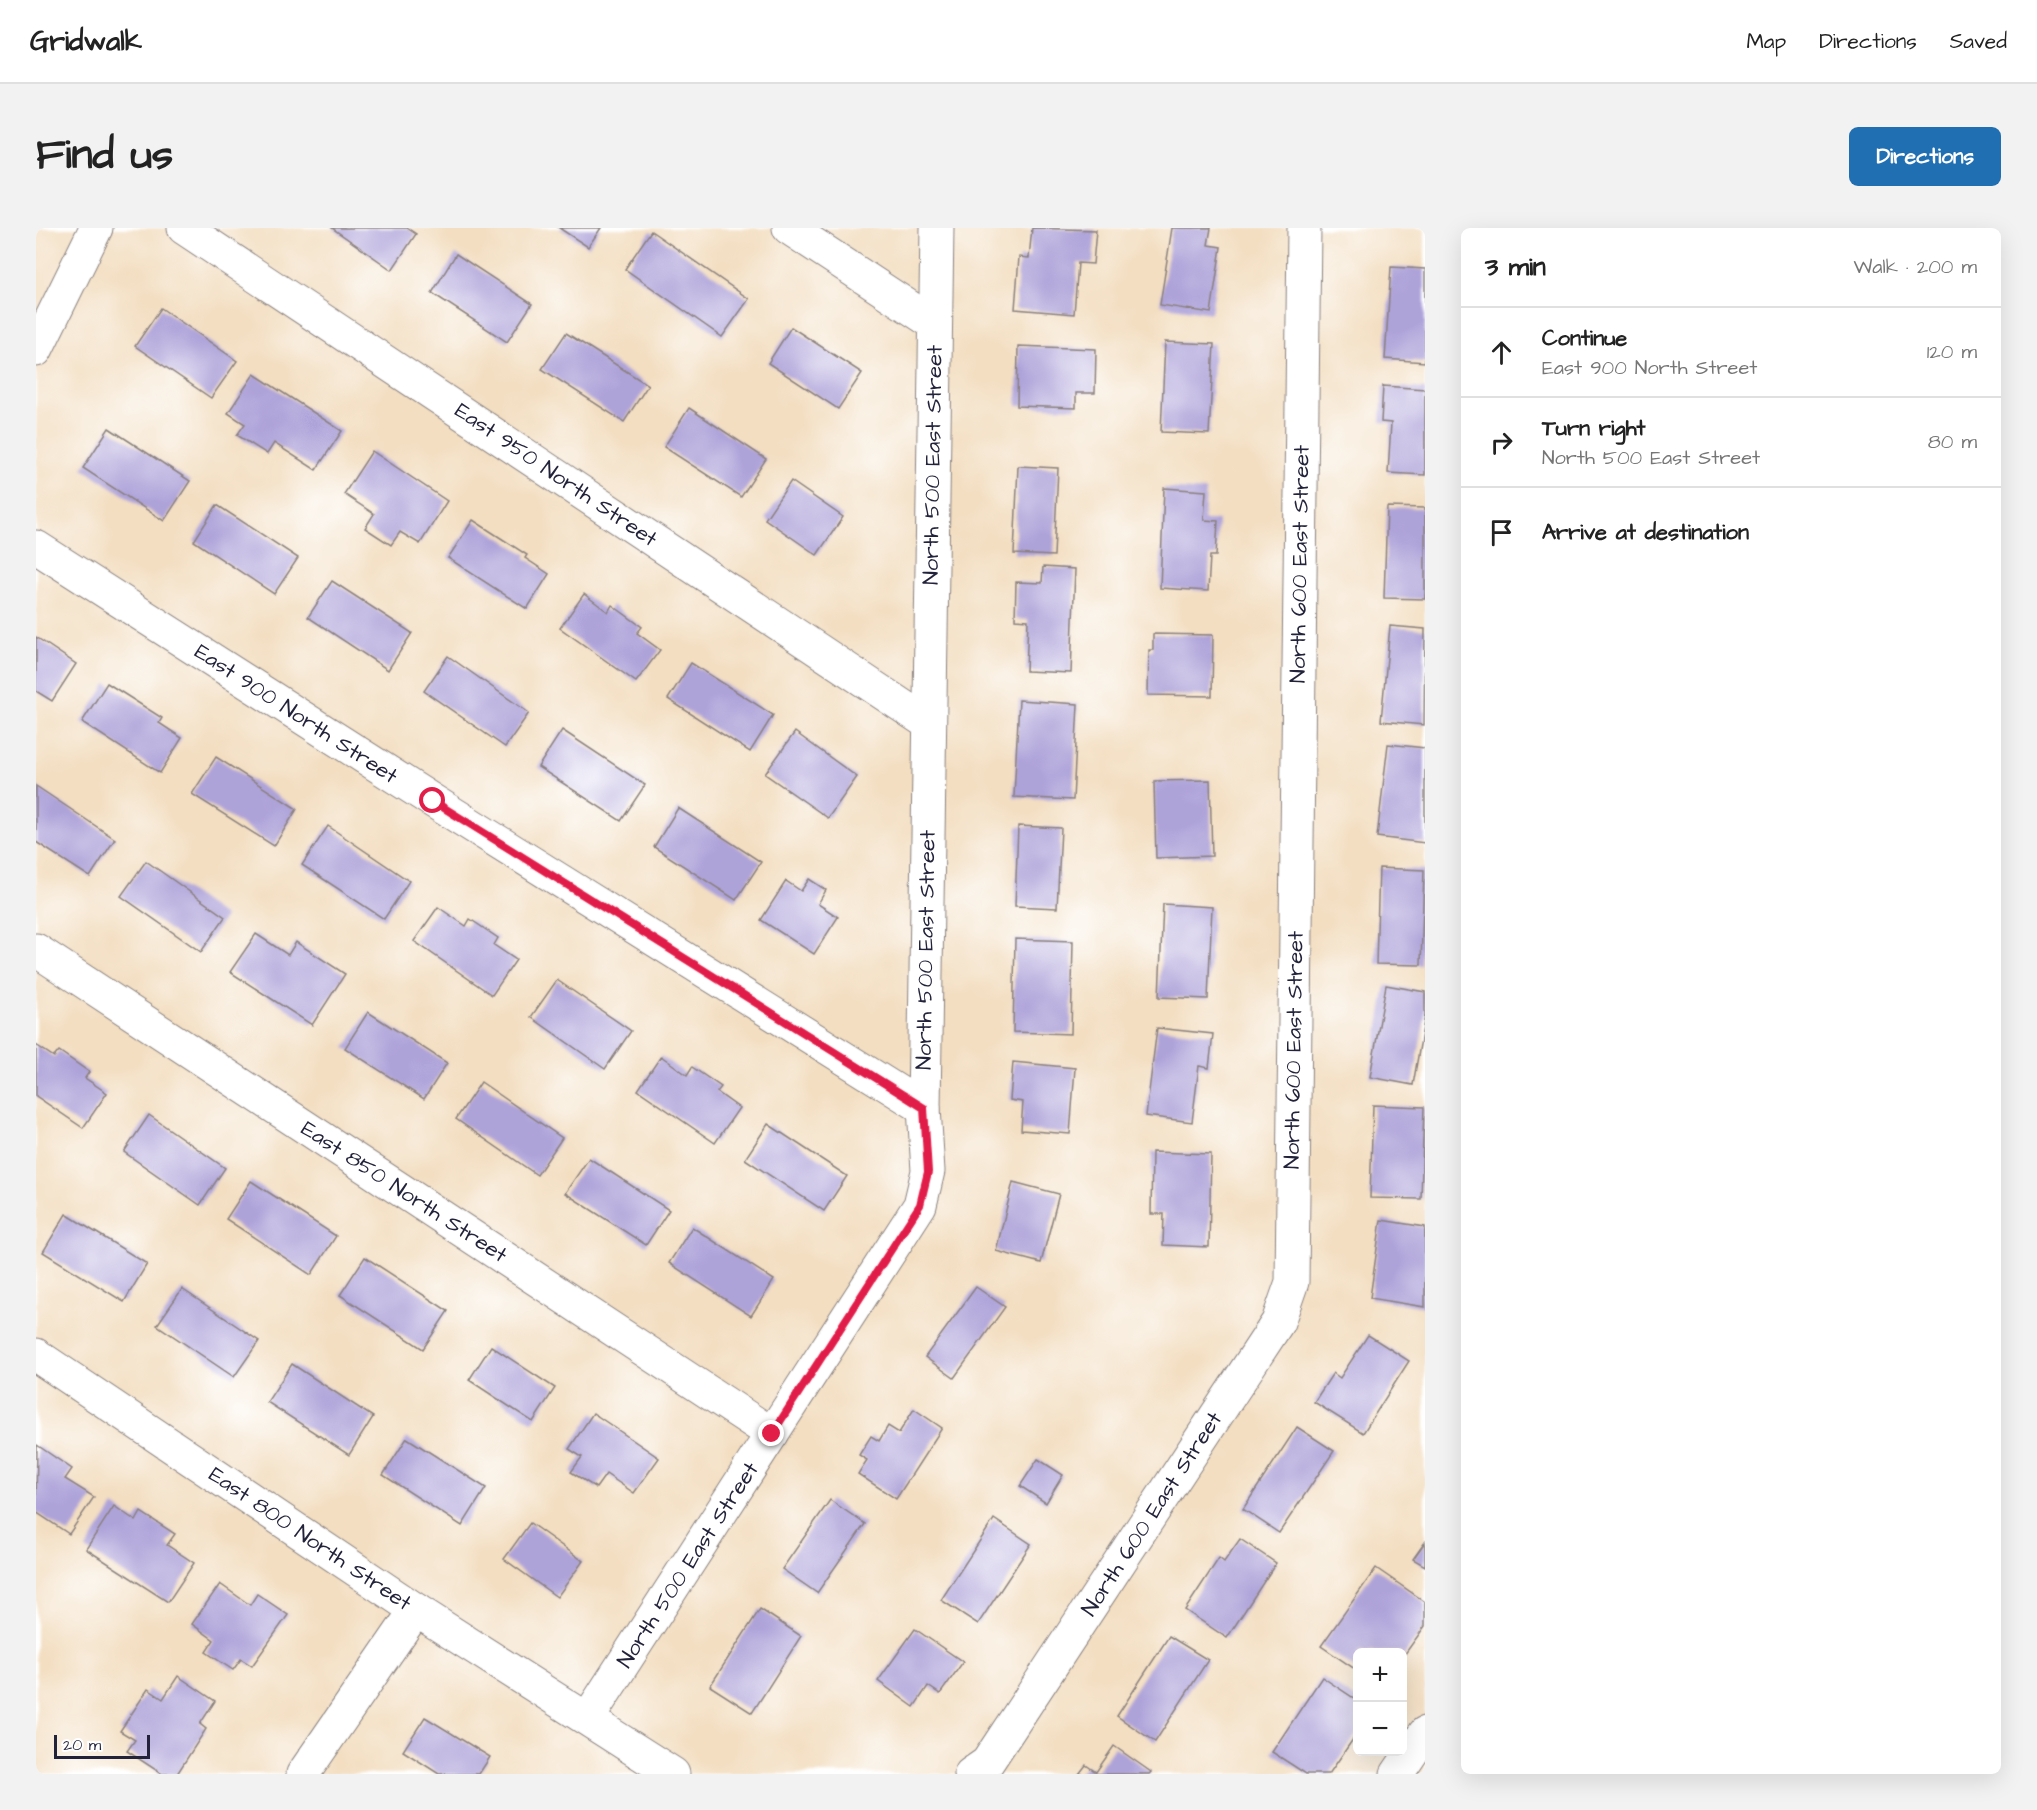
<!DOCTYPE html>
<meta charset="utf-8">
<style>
:root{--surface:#fff;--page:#f2f2f2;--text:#222;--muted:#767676;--line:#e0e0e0;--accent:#1f6fb2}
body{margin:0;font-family:"Architects Daughter",sans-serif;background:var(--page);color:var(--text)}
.controls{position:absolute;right:18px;bottom:18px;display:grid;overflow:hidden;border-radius:9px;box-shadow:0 6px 24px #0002}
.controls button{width:54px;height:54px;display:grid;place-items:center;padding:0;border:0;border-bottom:2px solid var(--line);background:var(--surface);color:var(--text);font:30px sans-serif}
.scale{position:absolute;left:18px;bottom:15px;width:96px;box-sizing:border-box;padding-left:6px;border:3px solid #22223b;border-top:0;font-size:16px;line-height:21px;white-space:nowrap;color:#22223b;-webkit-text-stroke:4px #fff;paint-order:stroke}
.stop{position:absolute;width:18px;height:18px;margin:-14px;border:4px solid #e11d48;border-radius:50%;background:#fff}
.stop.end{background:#e11d48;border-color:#fff;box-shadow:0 2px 6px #0008}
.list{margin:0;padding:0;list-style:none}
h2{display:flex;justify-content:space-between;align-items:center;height:78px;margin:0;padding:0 24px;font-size:26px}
h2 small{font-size:20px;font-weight:400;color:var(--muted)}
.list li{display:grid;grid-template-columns:39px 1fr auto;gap:18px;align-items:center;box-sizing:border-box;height:90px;padding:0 24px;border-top:2px solid var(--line)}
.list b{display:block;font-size:22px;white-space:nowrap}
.list p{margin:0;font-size:20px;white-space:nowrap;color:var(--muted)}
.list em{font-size:20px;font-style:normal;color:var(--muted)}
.icon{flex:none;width:33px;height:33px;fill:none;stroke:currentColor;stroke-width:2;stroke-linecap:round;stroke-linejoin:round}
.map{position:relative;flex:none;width:1389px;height:1546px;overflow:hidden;border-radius:9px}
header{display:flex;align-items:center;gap:36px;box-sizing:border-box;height:84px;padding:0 30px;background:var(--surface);border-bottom:2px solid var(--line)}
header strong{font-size:28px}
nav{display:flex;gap:33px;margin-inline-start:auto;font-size:21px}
.intro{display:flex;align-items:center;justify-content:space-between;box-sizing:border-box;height:144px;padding:0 36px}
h1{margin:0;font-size:42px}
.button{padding:15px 27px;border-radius:9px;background:var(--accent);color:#fff;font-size:21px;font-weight:700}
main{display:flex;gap:36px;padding:0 36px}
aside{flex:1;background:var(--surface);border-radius:9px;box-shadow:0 6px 24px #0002}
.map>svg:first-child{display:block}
.building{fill:#aea3d9}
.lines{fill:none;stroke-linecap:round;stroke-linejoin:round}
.minor-casing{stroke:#8a807e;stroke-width:35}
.major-casing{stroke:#8a807e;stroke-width:35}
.minor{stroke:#fff;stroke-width:33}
.major{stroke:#fff;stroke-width:33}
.route{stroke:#e11d48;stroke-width:8}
.labels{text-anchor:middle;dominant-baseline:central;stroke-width:5;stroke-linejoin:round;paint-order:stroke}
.street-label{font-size:22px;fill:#22223b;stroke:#fff}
</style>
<header>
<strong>Gridwalk</strong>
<nav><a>Map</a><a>Directions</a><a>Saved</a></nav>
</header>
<div class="intro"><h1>Find us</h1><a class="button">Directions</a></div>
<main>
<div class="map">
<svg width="1389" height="1546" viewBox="0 0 1389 1546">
<rect width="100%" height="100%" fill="#fff"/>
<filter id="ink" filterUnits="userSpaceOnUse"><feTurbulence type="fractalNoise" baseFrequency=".0167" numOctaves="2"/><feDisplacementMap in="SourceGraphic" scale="12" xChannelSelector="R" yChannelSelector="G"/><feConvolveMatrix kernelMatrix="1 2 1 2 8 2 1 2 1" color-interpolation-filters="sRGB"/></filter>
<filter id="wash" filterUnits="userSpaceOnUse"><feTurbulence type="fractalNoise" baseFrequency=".008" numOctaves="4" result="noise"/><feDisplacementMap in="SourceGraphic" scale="24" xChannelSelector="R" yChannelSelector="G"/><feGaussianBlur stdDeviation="1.35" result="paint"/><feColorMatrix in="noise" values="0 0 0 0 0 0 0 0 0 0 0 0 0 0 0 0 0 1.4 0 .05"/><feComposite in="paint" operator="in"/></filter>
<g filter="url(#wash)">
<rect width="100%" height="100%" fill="#f3dec1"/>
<g id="blocks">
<g class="building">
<polygon points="296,0 371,0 380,6 356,42"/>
<polygon points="523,0 565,0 552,19"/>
<polygon points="996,0 1060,2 1057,36 1042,35 1038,86 979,81 983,29 993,30"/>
<polygon points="1136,0 1175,0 1172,17 1185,19 1175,85 1124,77"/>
<polygon points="615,3 713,71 686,109 589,41"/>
<polygon points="420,26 496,76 471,114 396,65"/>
<polygon points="1355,39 1389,41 1389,134 1349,131"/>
<polygon points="125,80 201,133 175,170 99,118"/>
<polygon points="755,99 826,145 802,181 732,135"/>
<polygon points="530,105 612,157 588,194 506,141"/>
<polygon points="1129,114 1178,116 1173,206 1125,204"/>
<polygon points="982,118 1060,121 1059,165 1040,165 1040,180 981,178"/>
<polygon points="218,146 306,203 280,242 238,215 231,226 201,207 209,196 192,185"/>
<polygon points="1347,158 1389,161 1389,247 1352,245 1355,195 1345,194"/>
<polygon points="653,180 730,231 705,269 628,219"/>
<polygon points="73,200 154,253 128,293 47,240"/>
<polygon points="336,223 411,273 384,316 364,304 355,317 329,300 338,286 308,266"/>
<polygon points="982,238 1022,240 1018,328 978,326"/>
<polygon points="755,253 807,289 781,327 729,291"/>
<polygon points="1128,260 1170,263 1168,292 1182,293 1180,328 1174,328 1172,363 1124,360"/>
<polygon points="181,277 262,330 238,366 158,313"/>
<polygon points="1351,279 1389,280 1389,371 1348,370"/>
<polygon points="437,292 491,327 489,330 513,346 491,381 412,330"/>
<polygon points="1007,339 1039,341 1035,445 990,443 992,392 979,391 980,354 1006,355"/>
<polygon points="296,353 376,405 352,442 272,389"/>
<polygon points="548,366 572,384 576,377 606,399 601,405 624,422 600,454 524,400"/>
<polygon points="1354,398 1389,401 1388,497 1345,493"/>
<polygon points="1117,406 1177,407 1176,468 1112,467 1113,422 1117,422"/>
<polygon points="0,409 40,436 16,473 0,463"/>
<polygon points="412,428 493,485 469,519 388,463"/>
<polygon points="655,435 737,487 714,524 632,471"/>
<polygon points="71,455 126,490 123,495 146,510 124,545 46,494"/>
<polygon points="983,472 1042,476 1037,572 978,569"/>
<polygon points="526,502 609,557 585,593 502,539"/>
<polygon points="759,504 821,549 792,590 729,546"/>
<polygon points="1352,516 1389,520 1389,615 1341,609"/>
<polygon points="180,529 261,581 238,618 156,566"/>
<polygon points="1174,552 1176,628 1120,630 1118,553"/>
<polygon points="0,558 79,611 54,649 0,614"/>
<polygon points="642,580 725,634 700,672 618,619"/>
<polygon points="292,598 373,653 348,691 266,637"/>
<polygon points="982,598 1025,600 1021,680 979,678"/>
<polygon points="110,633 189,689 165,724 85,668"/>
<polygon points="1343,640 1388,642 1385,737 1340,736"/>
<polygon points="773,651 790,662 782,676 802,689 778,726 725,692 750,653 765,663"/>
<polygon points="1127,676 1176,679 1172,771 1123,769"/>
<polygon points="402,679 430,698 434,691 462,710 458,717 480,732 456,767 378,713"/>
<polygon points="220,706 252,727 260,714 309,746 276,797 194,744"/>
<polygon points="979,711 1037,713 1035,806 977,804"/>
<polygon points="521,752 595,803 569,841 495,789"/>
<polygon points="1350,757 1389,764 1389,788 1377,857 1334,849"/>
<polygon points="332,784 411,835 388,871 309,820"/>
<polygon points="1121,800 1177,806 1173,840 1163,838 1156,894 1110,888"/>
<polygon points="0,817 18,829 23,823 53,844 49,850 71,865 47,900 0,868"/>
<polygon points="625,828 651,847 656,839 685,859 681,864 703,880 679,915 602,862"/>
<polygon points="977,834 1039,840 1034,906 985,902 987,874 974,872"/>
<polygon points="445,854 526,910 501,947 420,891"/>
<polygon points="1337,877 1388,879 1385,971 1334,970"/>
<polygon points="113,887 189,940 164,977 88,924"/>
<polygon points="732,896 811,948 788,983 709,931"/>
<polygon points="1116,924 1175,926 1173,1019 1127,1017 1128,986 1115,986"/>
<polygon points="553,930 633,982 610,1017 529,965"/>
<polygon points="215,953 300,1008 275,1047 190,991"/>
<polygon points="977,954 1023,966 1005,1035 960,1023"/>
<polygon points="30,986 111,1036 88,1074 7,1024"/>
<polygon points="1345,992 1389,999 1389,1079 1334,1070"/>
<polygon points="656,999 738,1052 715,1088 633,1035"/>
<polygon points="329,1029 412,1083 387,1121 304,1067"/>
<polygon points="940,1059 969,1079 918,1150 889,1129"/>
<polygon points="146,1061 223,1113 198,1149 121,1097"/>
<polygon points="1332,1107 1373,1133 1327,1205 1278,1174 1297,1145 1304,1150"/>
<polygon points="455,1118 519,1160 497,1194 433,1152"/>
<polygon points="256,1136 337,1189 313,1227 231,1174"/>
<polygon points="878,1181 906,1200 860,1271 822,1246 831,1232 823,1227 835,1208 843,1213 852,1198 863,1205"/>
<polygon points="557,1185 623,1230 598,1265 570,1246 560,1260 535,1244 546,1229 533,1221"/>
<polygon points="1261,1199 1298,1223 1243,1305 1207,1281"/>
<polygon points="371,1210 450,1260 426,1298 347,1247"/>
<polygon points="1,1217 36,1241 29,1251 58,1269 33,1306 0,1284"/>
<polygon points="1002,1231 1027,1247 1010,1275 984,1258"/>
<polygon points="794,1272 829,1296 781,1365 746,1341"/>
<polygon points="78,1278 100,1293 105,1284 139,1306 131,1317 158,1335 132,1374 50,1321"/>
<polygon points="958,1291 995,1316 942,1396 905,1372"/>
<polygon points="494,1295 547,1333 521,1369 468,1331"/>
<polygon points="1204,1311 1240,1335 1191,1410 1149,1382 1183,1330 1188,1334"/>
<polygon points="1389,1314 1389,1338 1377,1331"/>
<polygon points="1340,1340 1389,1374 1389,1398 1366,1430 1366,1424 1322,1424 1322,1443 1285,1418"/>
<polygon points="184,1356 214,1377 221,1366 252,1387 216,1438 205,1431 197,1442 170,1424 178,1412 156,1396"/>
<polygon points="724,1381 765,1408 716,1485 674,1458"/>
<polygon points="879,1401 927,1434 904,1466 892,1458 878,1479 842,1453"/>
<polygon points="1133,1408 1172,1432 1119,1514 1081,1488"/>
<polygon points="142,1448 179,1473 164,1496 170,1501 141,1546 126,1546 91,1523 99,1512 84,1503 112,1461 127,1471"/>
<polygon points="1286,1449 1322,1473 1322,1504 1293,1546 1270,1546 1236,1524"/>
<polygon points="389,1489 454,1529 443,1546 403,1546 367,1523"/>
<polygon points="1078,1518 1115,1544 1113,1546 1043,1546 1050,1537 1060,1544"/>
</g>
</g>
</g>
<g filter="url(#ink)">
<use href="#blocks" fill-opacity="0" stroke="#8a807e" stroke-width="1.5"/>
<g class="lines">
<g class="minor-casing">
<g id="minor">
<polyline points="148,0 892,495"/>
<polyline points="753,0 899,96"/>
<polyline points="0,319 397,573 888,880"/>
<polyline points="0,722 736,1206"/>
<polyline points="0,1127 380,1382 637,1546"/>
<polyline points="552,1490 884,977 892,943 888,880 901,0"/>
<polyline points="267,1546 380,1382"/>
<polyline points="935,1546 951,1535 1242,1094 1256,1054 1268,0"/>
<polyline points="1361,1546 1389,1505"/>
</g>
</g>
<g class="major-casing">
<polyline id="major" points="0,122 60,0"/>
</g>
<use href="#minor" class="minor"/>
<use href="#major" class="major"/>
</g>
</g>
<g class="lines" filter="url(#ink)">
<polyline class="route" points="397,573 888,880 892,944 884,977 736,1206"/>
</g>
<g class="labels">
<g class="street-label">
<text transform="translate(897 237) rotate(-89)">North 500 East Street</text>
<text transform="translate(520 247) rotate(34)">East 950 North Street</text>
<text transform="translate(1264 336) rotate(-89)">North 600 East Street</text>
<text transform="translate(260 486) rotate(33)">East 900 North Street</text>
<text transform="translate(890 722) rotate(-89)">North 500 East Street</text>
<text transform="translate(1258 822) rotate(-89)">North 600 East Street</text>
<text transform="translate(368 964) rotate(33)">East 850 North Street</text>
<text transform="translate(1116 1286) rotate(-57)">North 600 East Street</text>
<text transform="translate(274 1311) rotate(34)">East 800 North Street</text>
<text transform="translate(652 1337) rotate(-57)">North 500 East Street</text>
</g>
</g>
</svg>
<div class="controls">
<button>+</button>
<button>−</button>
</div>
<div class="scale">20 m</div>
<div class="stop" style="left:397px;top:573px"></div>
<div class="stop end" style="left:736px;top:1206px"></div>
</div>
<aside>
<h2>3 min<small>Walk · 200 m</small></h2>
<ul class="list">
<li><svg class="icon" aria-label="ahead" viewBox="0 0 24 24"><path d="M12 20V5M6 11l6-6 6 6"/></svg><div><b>Continue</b><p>East 900 North Street</p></div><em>120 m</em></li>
<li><svg class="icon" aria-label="right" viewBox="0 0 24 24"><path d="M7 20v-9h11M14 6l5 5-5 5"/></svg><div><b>Turn right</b><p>North 500 East Street</p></div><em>80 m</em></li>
<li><svg class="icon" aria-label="arrive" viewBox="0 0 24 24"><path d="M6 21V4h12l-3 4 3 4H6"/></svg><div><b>Arrive at destination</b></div></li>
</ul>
</aside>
</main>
